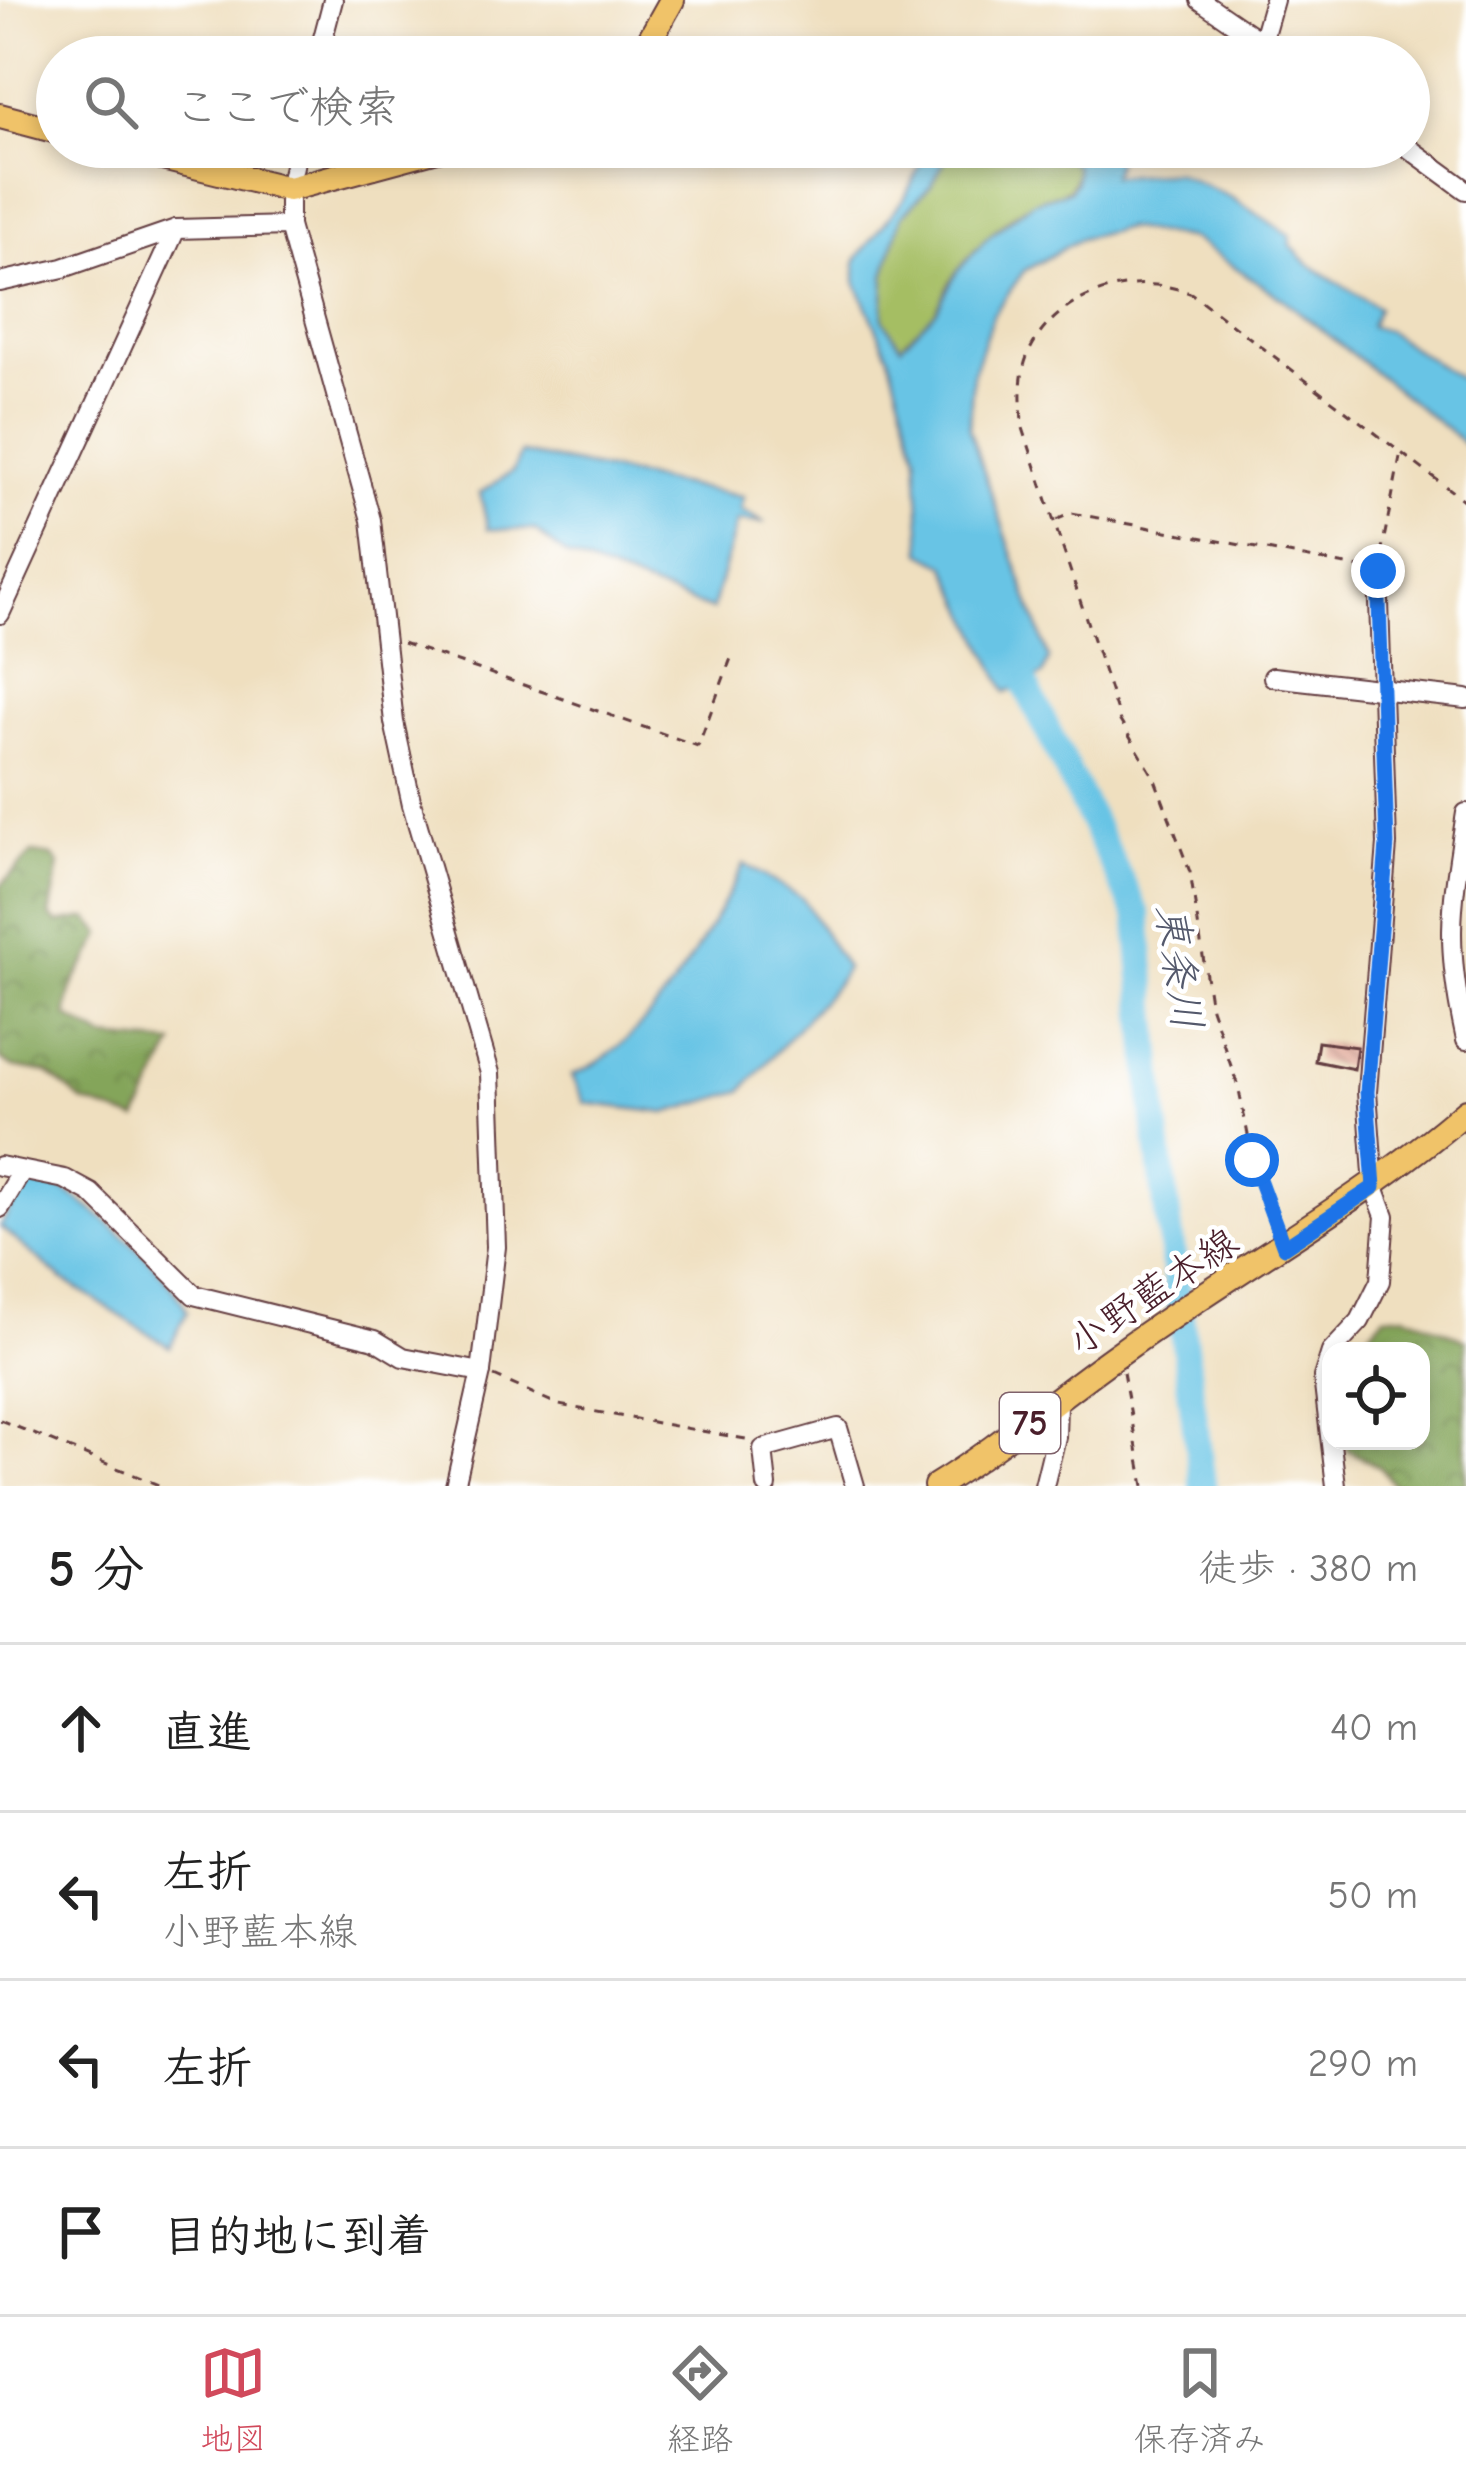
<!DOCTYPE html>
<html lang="ja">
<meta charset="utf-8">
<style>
:root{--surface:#fff;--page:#f6f6f6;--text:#222;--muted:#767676;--line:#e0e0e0;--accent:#d1495b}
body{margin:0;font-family:"Comic Neue","Klee One",sans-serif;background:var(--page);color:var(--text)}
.controls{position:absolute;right:36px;bottom:36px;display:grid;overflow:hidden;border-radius:24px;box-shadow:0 6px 18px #0003}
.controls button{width:108px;height:108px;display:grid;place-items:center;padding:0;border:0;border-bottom:3px solid var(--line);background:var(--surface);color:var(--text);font:60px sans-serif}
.stop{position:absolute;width:36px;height:36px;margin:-27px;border:9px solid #1a73e8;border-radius:50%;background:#fff}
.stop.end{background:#1a73e8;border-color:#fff;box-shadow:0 3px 12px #0008}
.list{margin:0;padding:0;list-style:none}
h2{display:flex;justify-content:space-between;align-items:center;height:156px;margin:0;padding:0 48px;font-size:51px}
h2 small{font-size:39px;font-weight:400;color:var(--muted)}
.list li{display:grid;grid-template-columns:78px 1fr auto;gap:36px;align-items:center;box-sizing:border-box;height:168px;padding:0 48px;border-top:3px solid var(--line)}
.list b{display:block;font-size:45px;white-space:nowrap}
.list p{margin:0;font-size:39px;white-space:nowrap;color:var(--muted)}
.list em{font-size:39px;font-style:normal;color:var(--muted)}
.icon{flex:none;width:66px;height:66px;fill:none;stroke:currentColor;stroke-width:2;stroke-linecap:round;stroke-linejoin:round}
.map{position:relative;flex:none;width:1466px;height:1486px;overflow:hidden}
.search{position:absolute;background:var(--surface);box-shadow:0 6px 18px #0003;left:36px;right:36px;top:36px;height:132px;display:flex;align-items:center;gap:30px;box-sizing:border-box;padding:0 42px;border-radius:66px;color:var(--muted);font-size:45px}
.sheet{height:828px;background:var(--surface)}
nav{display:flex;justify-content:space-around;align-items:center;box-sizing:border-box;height:168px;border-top:3px solid var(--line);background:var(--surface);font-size:33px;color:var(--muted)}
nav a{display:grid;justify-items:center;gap:6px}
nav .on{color:var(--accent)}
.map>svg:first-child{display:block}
.grass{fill:#a5be64;stroke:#786e48;stroke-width:3}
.forest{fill:url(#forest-crowns);stroke:#676242;stroke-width:3}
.water{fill:#67c4e5;stroke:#587288;stroke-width:3}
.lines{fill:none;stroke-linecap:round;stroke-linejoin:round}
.river{stroke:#67c4e5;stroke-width:27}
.building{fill:url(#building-back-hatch)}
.minor-casing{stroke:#633c41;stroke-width:22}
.major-casing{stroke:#633c41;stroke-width:28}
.path{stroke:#633c41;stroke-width:3;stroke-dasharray:9 9;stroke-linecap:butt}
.minor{stroke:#fff;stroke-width:18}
.major{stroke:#f0c369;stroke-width:24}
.route{stroke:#1a73e8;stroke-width:15}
.labels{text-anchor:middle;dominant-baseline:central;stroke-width:9;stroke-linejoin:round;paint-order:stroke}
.shield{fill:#fff;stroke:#80626b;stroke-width:3}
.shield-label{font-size:36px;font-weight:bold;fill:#4a1f2b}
.street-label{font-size:39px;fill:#4a1f2b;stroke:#fff}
.water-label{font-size:42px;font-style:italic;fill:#54596c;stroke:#fff}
</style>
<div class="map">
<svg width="1466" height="1486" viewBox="0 0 1466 1486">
<defs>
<pattern id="forest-crowns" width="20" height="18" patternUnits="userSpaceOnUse" patternTransform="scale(3)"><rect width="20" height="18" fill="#84a55a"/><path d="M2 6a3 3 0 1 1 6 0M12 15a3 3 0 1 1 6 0" fill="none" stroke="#6e864b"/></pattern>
<pattern id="building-back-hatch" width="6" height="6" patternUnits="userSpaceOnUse" patternTransform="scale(3)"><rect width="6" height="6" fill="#e5b2a3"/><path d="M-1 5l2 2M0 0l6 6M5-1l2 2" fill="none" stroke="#bc9085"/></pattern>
</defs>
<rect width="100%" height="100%" fill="#fff"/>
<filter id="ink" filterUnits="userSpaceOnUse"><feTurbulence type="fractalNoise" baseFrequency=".00833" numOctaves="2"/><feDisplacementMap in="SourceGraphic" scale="24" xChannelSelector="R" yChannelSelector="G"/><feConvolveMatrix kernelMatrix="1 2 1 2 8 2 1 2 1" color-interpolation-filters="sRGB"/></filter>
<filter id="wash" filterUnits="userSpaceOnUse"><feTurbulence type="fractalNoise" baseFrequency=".004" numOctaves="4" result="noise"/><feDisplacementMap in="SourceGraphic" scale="48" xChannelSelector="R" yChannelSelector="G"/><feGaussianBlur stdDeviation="2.7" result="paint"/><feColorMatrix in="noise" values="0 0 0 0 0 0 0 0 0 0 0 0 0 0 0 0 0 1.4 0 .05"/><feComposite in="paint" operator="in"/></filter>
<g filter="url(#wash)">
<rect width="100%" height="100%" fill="#efdfbf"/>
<path class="grass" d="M 952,147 L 1054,147 L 1076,166 C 1077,198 1054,191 1032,203 C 1004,219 976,247 956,273 C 946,285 943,302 933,314 C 923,327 911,332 901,346 L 883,319 L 885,275 L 901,217 L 932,184 Z"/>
<g class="forest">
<path d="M 32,853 L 52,856 L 59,864 L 50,916 L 58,923 L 88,918 L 102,934 C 87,970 69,974 67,1016 L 104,1038 L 174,1044 L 137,1120 L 83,1102 L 48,1073 L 13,1067 L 0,1059 L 0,886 Z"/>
<polygon points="1406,1314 1466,1340 1466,1486 1394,1486 1381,1468 1347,1449 1346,1441 1421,1441 1421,1351 1352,1351 1385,1316"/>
</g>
<g class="water">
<polygon points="929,147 952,147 932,184 901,217 885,275 883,319 901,346 936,311 956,273 987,238 1033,202 1069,191 1076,182 1076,166 1054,147 1120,150 1112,176 1175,172 1232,198 1290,235 1291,246 1307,263 1378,308 1370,326 1387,331 1466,383 1461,395 1466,400 1466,445 1283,299 1193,239 1126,228 1080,239 1024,271 993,315 973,373 969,429 1049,659 1043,675 1006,692 946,565 922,552 917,454 889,356 856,282 856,260 905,197"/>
<polygon points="521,453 743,497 740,510 765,523 737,521 712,610 567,556 535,530 488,529 480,493 513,471"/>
<path d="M 744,864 L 803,899 L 846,968 L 837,983 L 742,1091 L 666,1113 L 585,1103 L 572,1075 C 647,1048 709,933 744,864 Z"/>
<path d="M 26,1181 C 39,1183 53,1184 64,1190 C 100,1213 172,1273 187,1312 L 170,1347 L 62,1279 L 0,1227 Z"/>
</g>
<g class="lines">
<polyline class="river" points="1010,653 1138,916 1155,1119 1203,1486"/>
</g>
<g id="blocks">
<polygon class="building" points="1318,1042 1357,1047 1354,1069 1315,1061"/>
</g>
</g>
<g filter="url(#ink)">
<use href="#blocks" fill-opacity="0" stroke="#633c41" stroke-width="3"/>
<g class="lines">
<g class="minor-casing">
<g id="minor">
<polyline points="1200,0 1283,57"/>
<polyline points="1262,42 1274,0"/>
<polyline points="318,57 333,0"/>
<polyline points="298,147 289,189 289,226 371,520 394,722 412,805 490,1073 496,1247 481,1372 455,1486"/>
<polyline points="1407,147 1466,190"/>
<polyline points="0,282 63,268 176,229 289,226"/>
<polyline points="0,614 176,229"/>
<polyline points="1273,677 1466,699"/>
<path d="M 1466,813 C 1451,909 1444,942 1466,1040"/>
<polyline points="0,1166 65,1179 91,1193 194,1295 375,1340 403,1357 481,1372"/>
<polyline points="0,1208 22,1171"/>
<polyline points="1332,1351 1360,1321 1380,1281 1385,1216 1374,1187 1367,1092 1387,844 1378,571"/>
<polyline points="1331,1352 1323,1377 1336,1486"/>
<polyline points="767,1486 763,1449 838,1428 855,1486"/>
<polyline points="1044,1486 1056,1437 1057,1404"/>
</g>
</g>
<g class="major-casing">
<g id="major">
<polyline points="640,57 672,0"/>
<polyline points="0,116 57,131"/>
<polyline points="117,147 289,189 445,147"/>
<path d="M 936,1486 C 1001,1446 1058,1396 1121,1352 C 1235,1269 1358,1204 1466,1111"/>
</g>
</g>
<g class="path">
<polyline points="1056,520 1072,513 1362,568"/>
<polyline points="1381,554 1400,457"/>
<polyline points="403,643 698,746 733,653"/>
<path d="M 1275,1222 L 1253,1159 L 1238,1086 L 1211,1008 L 1190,872 L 1154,777 L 1120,721 L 1022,425 C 1021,399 1018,374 1030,350 C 1058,293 1135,270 1192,294 L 1466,502"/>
<polyline points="1123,1372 1144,1486"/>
<polyline points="494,1376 559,1405 751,1440"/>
<polyline points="0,1420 161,1486"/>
</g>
<use href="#minor" class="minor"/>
<use href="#major" class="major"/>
</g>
</g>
<g class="lines" filter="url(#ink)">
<polyline class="route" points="1252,1160 1284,1247 1374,1187 1367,1092 1387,844 1378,571"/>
</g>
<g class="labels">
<rect class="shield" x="1000" y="1393" width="60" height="60" rx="9"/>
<g class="shield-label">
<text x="1030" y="1423">75</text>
</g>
<g class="street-label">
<text transform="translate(1153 1292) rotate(-34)">小野藍本線</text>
</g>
<g class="water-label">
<text transform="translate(1179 967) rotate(82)">東条川</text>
</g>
</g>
</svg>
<div class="controls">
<button><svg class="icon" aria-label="locate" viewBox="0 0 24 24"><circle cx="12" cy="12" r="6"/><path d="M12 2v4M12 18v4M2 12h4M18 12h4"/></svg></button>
</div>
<div class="stop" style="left:1252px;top:1160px"></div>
<div class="stop end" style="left:1378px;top:571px"></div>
<div class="search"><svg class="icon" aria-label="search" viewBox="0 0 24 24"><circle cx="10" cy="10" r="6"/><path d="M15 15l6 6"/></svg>ここで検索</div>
</div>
<section class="sheet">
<h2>5 分<small>徒歩 · 380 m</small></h2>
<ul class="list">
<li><svg class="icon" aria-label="ahead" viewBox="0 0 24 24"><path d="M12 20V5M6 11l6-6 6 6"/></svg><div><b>直進</b></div><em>40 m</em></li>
<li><svg class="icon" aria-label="left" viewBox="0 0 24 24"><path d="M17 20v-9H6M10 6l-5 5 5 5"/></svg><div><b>左折</b><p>小野藍本線</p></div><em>50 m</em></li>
<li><svg class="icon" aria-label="left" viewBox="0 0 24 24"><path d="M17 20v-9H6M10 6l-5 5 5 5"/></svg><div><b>左折</b></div><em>290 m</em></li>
<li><svg class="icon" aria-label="arrive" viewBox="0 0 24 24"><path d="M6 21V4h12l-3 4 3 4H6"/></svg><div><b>目的地に到着</b></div></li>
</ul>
</section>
<nav>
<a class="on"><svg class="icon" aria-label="map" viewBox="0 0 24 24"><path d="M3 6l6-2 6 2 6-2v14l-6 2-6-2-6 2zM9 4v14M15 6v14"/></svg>地図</a>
<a><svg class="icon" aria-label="directions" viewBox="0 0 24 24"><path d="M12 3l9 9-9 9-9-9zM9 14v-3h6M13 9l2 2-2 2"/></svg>経路</a>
<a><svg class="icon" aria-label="saved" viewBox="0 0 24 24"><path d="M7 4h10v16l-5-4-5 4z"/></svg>保存済み</a>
</nav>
